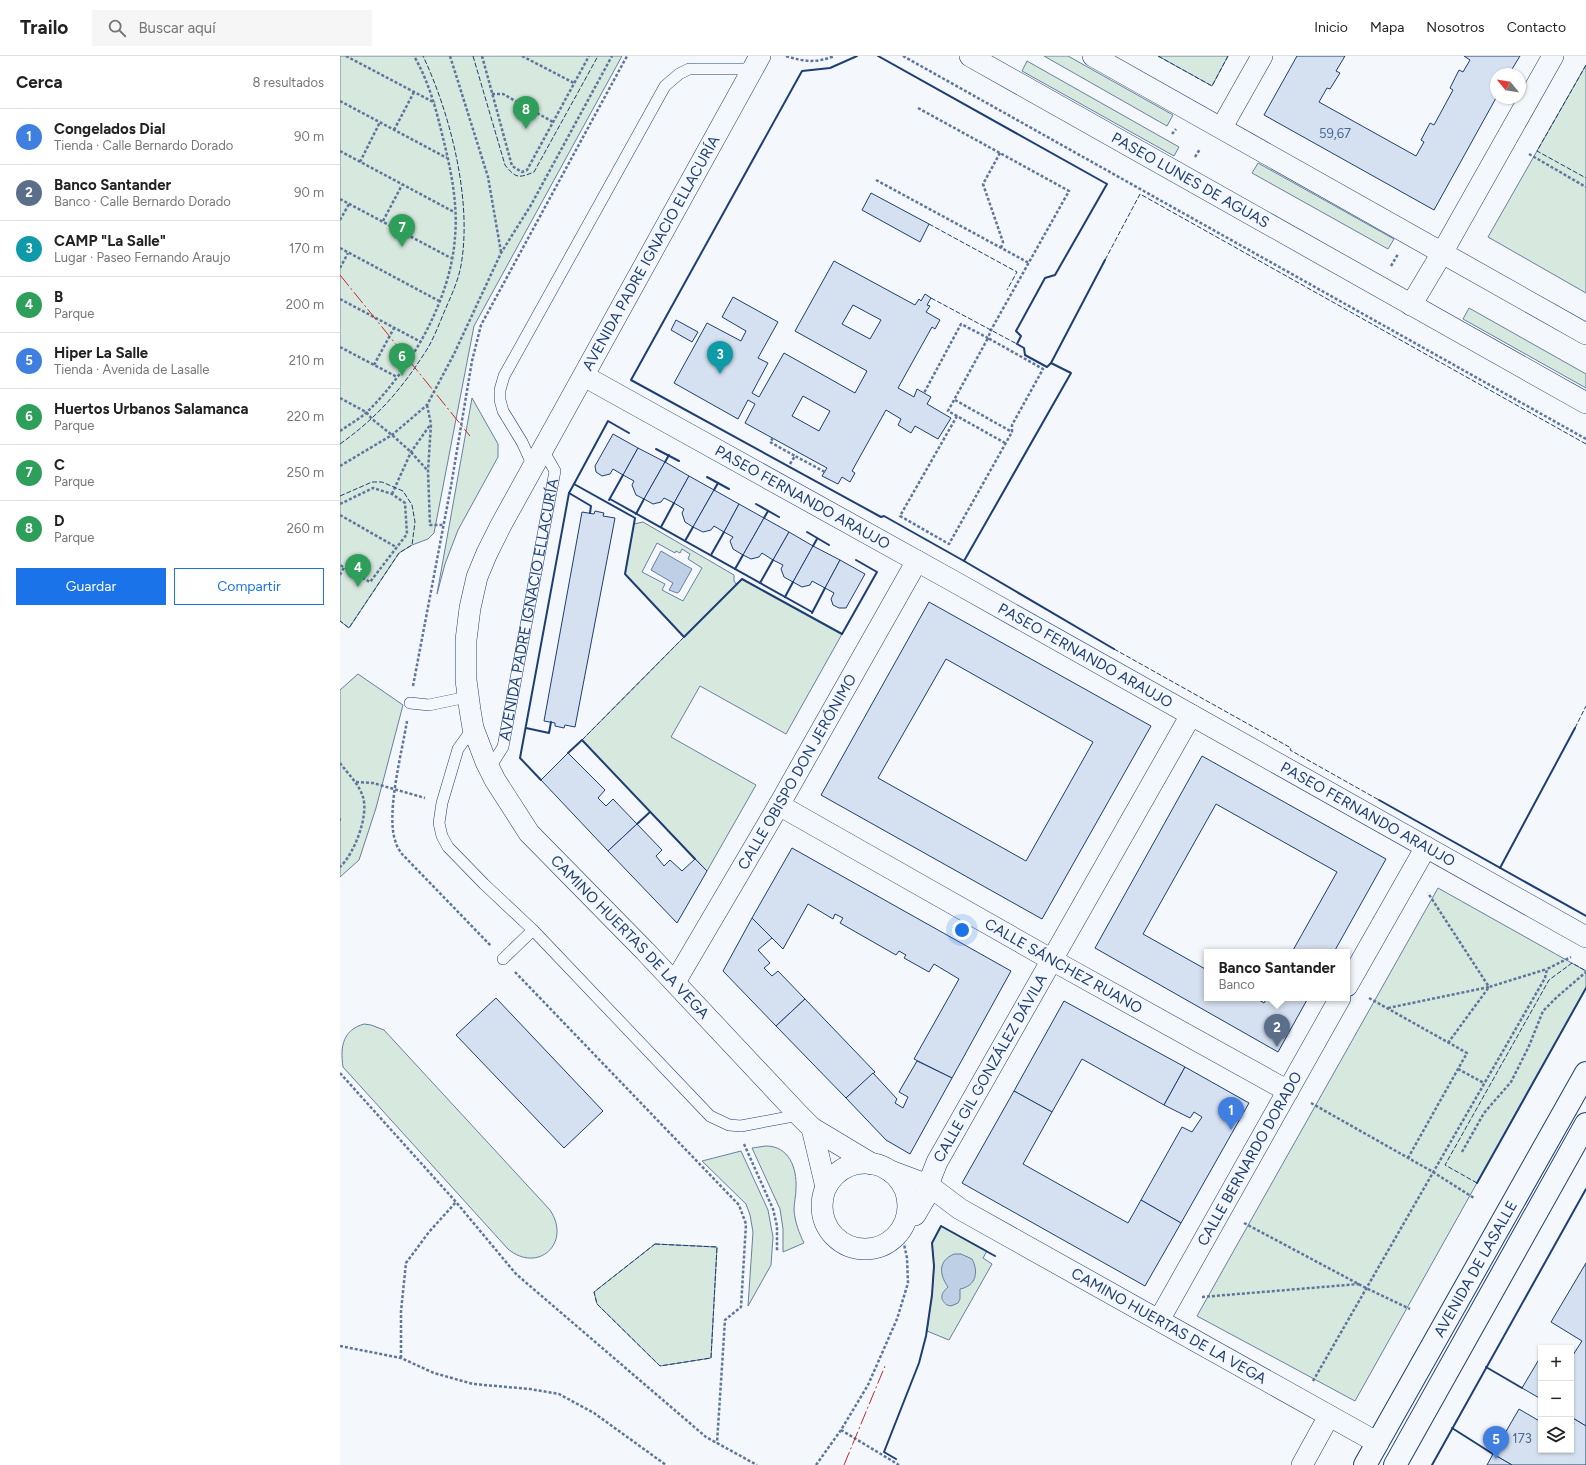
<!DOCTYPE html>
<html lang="es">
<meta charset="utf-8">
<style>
:root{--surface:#fff;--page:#f6f6f6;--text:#222;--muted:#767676;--line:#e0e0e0;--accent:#1a73e8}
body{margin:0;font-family:Figtree,sans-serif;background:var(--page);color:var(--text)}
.controls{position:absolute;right:12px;bottom:12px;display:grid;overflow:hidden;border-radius:0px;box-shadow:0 1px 3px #0004}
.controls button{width:36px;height:36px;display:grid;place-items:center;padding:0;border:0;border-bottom:1px solid var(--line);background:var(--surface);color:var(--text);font:20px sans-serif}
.compass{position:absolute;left:1150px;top:12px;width:36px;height:36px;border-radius:50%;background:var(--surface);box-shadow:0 1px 3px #0004;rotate:300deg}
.you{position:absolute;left:622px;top:874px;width:14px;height:14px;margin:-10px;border:3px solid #fff;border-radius:50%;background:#1a73e8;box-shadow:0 0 0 6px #1a73e833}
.badge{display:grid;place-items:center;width:26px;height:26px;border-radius:50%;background:var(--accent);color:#fff;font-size:13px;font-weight:700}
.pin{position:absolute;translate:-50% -33px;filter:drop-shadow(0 1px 2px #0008)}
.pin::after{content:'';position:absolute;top:21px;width:14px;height:12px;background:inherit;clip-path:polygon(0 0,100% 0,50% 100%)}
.popup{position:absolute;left:864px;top:893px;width:146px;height:52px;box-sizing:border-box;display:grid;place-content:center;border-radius:0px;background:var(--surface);filter:drop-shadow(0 1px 3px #0005);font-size:13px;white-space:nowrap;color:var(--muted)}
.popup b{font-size:15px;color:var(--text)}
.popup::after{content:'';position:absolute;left:50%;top:100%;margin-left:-8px;border:8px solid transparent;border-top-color:var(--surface)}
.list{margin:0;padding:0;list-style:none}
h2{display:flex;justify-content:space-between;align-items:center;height:52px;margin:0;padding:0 16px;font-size:17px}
h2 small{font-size:13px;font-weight:400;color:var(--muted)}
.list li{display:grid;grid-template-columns:26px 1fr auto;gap:12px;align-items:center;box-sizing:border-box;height:56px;padding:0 16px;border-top:1px solid var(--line)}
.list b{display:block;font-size:15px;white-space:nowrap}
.list p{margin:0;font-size:13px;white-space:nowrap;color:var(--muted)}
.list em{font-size:13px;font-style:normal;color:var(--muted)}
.actions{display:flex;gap:8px;padding:12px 16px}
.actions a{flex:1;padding:9px 0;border:1px solid var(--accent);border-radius:0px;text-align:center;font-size:14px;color:var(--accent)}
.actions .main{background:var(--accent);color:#fff}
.icon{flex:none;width:22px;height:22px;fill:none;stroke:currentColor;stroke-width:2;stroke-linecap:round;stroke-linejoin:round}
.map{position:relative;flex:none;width:1246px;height:1409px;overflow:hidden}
header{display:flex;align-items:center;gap:24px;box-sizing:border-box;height:56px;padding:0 20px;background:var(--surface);border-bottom:1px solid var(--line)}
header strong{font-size:19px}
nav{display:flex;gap:22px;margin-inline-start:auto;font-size:14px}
.search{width:280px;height:36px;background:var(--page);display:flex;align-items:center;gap:10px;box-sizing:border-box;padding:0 14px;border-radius:0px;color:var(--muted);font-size:15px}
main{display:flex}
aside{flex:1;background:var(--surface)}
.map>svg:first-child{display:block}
.green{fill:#d7e8df;stroke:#687fa3;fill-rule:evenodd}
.water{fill:#bed0e5;stroke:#687fa3}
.building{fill:#d5e0f0;stroke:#1d3f73;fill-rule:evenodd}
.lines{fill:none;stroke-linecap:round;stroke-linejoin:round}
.service-casing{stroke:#1d3f73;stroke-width:12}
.minor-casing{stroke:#1d3f73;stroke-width:22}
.trunk-casing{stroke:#1d3f73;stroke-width:24}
.path{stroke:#5e769c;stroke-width:2.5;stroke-dasharray:3 2;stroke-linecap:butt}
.service{stroke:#f4f7fb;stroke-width:11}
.minor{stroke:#f4f7fb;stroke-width:21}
.trunk{stroke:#f4f7fb;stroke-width:22}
.fence{stroke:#1d3f73;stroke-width:1;stroke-dasharray:5 2;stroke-linecap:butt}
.wall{stroke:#1d3f73;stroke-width:2}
.power{stroke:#c62828;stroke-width:1;stroke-dasharray:14 3 2 3;stroke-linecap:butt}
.labels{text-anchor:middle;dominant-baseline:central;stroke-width:3;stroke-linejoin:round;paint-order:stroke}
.number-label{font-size:13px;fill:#4b6792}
.street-label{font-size:15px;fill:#1d3f73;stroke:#f4f7fb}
</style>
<header>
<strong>Trailo</strong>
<div class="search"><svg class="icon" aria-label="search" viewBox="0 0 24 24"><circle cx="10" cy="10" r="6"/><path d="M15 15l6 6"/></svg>Buscar aquí</div>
<nav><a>Inicio</a><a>Mapa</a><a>Nosotros</a><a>Contacto</a></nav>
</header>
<main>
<aside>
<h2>Cerca<small>8 resultados</small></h2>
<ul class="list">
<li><span class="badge" style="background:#3f7fe0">1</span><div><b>Congelados Dial</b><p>Tienda · Calle Bernardo Dorado</p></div><em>90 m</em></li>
<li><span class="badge" style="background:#5c6f8a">2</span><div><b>Banco Santander</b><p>Banco · Calle Bernardo Dorado</p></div><em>90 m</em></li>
<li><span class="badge" style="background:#0f9aa8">3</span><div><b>CAMP &quot;La Salle&quot;</b><p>Lugar · Paseo Fernando Araujo</p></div><em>170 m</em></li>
<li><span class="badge" style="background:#2e9e5b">4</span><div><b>B</b><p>Parque</p></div><em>200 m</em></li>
<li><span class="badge" style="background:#3f7fe0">5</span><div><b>Hiper La Salle</b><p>Tienda · Avenida de Lasalle</p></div><em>210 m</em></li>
<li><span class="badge" style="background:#2e9e5b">6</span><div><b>Huertos Urbanos Salamanca</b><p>Parque</p></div><em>220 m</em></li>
<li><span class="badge" style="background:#2e9e5b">7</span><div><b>C</b><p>Parque</p></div><em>250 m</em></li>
<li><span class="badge" style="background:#2e9e5b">8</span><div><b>D</b><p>Parque</p></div><em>260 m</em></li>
</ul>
<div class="actions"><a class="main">Guardar</a><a>Compartir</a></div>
</aside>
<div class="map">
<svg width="1246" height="1409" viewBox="0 0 1246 1409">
<rect width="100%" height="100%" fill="#f4f7fb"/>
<g class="green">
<polygon points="0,0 282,0 134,270 94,477 88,483 72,489 59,497 9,572 0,565"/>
<polygon points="704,0 728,0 833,59 827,70"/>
<polygon points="818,0 888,0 872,30"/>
<polygon points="687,5 839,91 834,100 682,15"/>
<polygon points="1246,9 1246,237 1148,181"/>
<polygon points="918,107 1054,183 1048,193 912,117"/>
<polygon points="1129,252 1246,318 1246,332 1123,263"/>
<polygon points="132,342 158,388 158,401 118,474 105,508 97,538"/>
<path d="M 303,466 L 394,519 L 394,525 L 396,528 L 402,523 L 502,578 L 446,678 L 360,630 L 331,681 L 416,729 L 367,815 L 242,684 L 344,581 L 285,518 L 294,468 ZM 317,487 L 335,497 L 336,495 L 340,497 L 342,493 L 350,498 L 348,503 L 362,512 L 343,545 L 322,534 L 325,528 L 302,516 Z"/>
<polygon points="18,618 63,649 36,752 19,804 0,821 0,634"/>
<polygon points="1098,832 1246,915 1246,932 1015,1345 857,1260"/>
<path d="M 24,968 L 31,969 L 44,974 L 210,1154 C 232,1187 198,1218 168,1193 L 3,1011 C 0,990 3,974 24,968 Z"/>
<path d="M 426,1090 C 449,1090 457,1112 456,1132 C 456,1140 454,1147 454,1154 C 455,1166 459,1177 464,1187 L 443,1196 L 443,1173 L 440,1153 L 412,1092 Z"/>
<polygon points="401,1095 428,1154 433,1181 431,1209 408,1250 413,1176 410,1159 406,1148 362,1105"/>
<polygon points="601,1170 647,1195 643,1202 652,1208 609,1284 587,1275 592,1239 594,1210 592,1187"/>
<polygon points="315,1188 377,1191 371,1302 320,1310 257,1248 254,1236"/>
</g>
<g class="water">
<polygon points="321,495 352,513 339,536 337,537 329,534 333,527 311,514"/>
<path d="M 614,1198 L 621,1198 L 632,1203 C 639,1216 636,1230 620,1233 L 620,1243 L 618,1247 L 611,1250 L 607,1249 C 599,1243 601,1237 608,1231 C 599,1218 598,1205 614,1198 Z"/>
</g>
<g class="building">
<polygon points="957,0 1005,0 996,15 1000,17 990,33 987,32 979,46 1076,100 1084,86 1081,84 1090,67 1094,69 1113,34 1110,32 1119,14 1123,16 1130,4 1124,0 1180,0 1169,18 1156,18 1156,42 1094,154 924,59"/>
<polygon points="531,137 589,168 580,186 522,154"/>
<path d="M 494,205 L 575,249 L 579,243 L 581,245 L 585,238 L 591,242 L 587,249 L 590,250 L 586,256 L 600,264 L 595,273 L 592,271 L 558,332 L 574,341 L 577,333 L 591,341 L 587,348 L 611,362 L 598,383 L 575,370 L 571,377 L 558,369 L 561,363 L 546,354 L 512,415 L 515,417 L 510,426 L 502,421 L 498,428 L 482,420 L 487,412 L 405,367 L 415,348 L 408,344 L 398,363 L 334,327 L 367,267 L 401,285 L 406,275 L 382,261 L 393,241 L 438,266 L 418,302 L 428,307 L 412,337 L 419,341 L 444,297 L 515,337 L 527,315 L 455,275 ZM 513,249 L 541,264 L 530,283 L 502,268 ZM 463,340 L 490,355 L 479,375 L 452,360 Z"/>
<polygon points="336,264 358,276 352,286 331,274"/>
<polygon points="273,378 298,392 283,419 273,413 270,418 262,420 256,416 255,410"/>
<polygon points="298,392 325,406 304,443 296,439 292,429 294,425 283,419"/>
<polygon points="325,406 349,420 334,447 324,442 321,446 313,448 304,443"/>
<polygon points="349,420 374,434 353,471 345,466 342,457 344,453 334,447"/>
<polygon points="374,434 399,448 384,476 374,470 371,474 363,476 353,471"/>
<polygon points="399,448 424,462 403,499 393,493 390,485 393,481 384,476"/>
<polygon points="255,455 264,457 263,460 275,462 235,671 225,669 224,672 215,670 215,667 204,665 242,456 254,458"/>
<polygon points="424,462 449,476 433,504 422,497 419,501 411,503 403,499"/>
<polygon points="449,476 473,490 453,526 444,521 441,513 443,509 433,504"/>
<polygon points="473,490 500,504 485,532 472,525 470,529 462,531 453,526"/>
<polygon points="500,504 525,518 506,552 499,552 493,549 491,543 494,537 485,532"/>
<path d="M 589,546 L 811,670 L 702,863 L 481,739 ZM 606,603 L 753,686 L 686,805 L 538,722 Z"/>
<polygon points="228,697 265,734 258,742 266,750 273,743 297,768 268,795 201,724"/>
<polygon points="862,700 1046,803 994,896 952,896 997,816 876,748 803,878 867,914 867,942 916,942 924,947 927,942 968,942 938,996 755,892"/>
<polygon points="297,768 322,794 316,800 324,810 330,804 342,815 355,803 367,815 337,867 268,795"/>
<polygon points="452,792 671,915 612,1022 574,1003 619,923 594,908 589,916 564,902 566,899 559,895 556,899 500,867 503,862 495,858 493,863 468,848 443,893 412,862"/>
<polygon points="412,862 432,882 418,894 430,907 424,912 432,920 438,915 465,943 436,970 383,915"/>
<polygon points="156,942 263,1055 224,1092 116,979"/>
<polygon points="465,943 535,1016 506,1042 436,970"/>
<polygon points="724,945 845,1011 824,1049 742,1003 712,1056 674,1035"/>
<polygon points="577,1005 612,1022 570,1098 546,1084 506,1042 533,1017 557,1043 555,1047 563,1052 568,1041 559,1036"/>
<polygon points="845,1011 909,1047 841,1167 801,1144 842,1071 852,1076 862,1061 854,1056 850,1062 824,1049"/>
<polygon points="674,1035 712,1056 683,1108 788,1167 801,1144 841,1167 805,1230 622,1127"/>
<polygon points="1246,1207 1246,1370 1231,1361 1231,1302 1242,1285 1211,1266"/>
<polygon points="1201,1300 1201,1343 1182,1332"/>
<polygon points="1179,1353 1201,1366 1201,1394 1231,1394 1231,1361 1246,1370 1246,1409 1172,1409 1153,1398"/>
<polygon points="1153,1398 1172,1409 1147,1409"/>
</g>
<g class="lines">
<g class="service-casing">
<g id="service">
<polyline points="193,410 182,386 163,355 160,344 160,334 164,320 325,30 339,18 349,13 413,13"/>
<polyline points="70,647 89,649 127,641"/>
<polyline points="133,672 118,693 102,747 99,767 102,780 108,791 144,828 193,874 370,1060 389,1069 401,1070 459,1059"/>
<path id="s1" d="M 149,713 L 163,691 L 215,415 L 203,394"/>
<polyline points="163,903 193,874"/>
</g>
</g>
<g class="minor-casing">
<g id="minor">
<path id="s2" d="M 420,0 L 161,469 L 147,497 L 137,521 L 130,552 L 126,584 L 126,624 L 130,654 L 133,672 L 146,706 L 155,724 L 189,777 L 305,895 L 459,1059 L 472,1072 L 532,1108"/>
<path id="s3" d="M 630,0 L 1246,347"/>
<polyline points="753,0 1246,278"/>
<polyline points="882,71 922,0"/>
<polyline points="1071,249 1102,197 1213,0"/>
<path id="s4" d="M 244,320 L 613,525 L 1246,881"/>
<path id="s5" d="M 439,749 L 712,904 L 948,1035"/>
<path id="s6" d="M 335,926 L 439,749 L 577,505"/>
<polyline points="1007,930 1086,791"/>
<polyline points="472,1072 486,1131"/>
<circle cx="525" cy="1150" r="43"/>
<path id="s7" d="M 548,1114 L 588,1129 L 620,1153 L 1038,1387"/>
<path id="s8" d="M 575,1159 L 588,1137 L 588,1129 L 597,1106 L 851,659"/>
<path id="s9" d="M 819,1264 L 1000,942"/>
<polyline points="962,1409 989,1360"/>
</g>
</g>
<g class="trunk-casing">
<g id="trunk">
<path id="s10" d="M 1025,1409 L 1246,1017"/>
<polyline points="1055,1409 1246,1068"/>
</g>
</g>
<g class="path">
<polyline points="6,0 95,47"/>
<polyline points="110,0 148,121 161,196"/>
<polyline points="142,0 172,110 182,116 187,114 249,0"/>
<polyline points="182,0 234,27"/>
<path d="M 446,0 C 464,6 477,7 494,0"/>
<polyline points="563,0 1246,383"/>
<polyline points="152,38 163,38 213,66"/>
<polyline points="0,45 107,102"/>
<polyline points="578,52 729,135 651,274 648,282 621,268 584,337"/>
<polyline points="54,74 74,36"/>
<polyline points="832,78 836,73"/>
<polyline points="0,95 114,156"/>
<polyline points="660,97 643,128 663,186 661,192"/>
<polyline points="1189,98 1246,131"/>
<polyline points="855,101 860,93"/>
<polyline points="20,106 40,66"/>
<polyline points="536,124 689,207"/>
<polyline points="0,143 111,202"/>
<polyline points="0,164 9,148"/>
<polyline points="43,165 62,129"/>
<polyline points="0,192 99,245"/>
<polyline points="1051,210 1058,198"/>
<polyline points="0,212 8,197"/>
<polyline points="0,243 81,286"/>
<polyline points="0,291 57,321"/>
<polyline points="34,309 54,272"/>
<polyline points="0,342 26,356 32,363 52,379 71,396 88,415"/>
<polyline points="615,344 672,376"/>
<polyline points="87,349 91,368 88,415 90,469 104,469"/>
<polyline points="617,360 560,460 609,488 672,376 672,369 703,313 648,282 608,355 665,387"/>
<path d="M 0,375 C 9,369 19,363 27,356 C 71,313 111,243 115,181 C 118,148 111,114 103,82 C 96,53 89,26 74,0"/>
<polyline points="433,382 430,386 455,400"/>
<polyline points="450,408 455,400 485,416"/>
<polyline points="0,410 52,379 87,349 114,298 161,197 191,149 272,0"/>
<polyline points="52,438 71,396 90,369"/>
<polyline points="0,448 33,432 52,438 65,447 67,478 30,526 0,509"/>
<polyline points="0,459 56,491"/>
<polyline points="0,519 4,511"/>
<polyline points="73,630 111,430 132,305 141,269 287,0"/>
<path d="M 67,665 C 62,696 45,760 56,787 C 57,791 60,795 62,798 L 151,890"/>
<path d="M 0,707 C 8,718 19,728 23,741 C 29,760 14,798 0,811"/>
<polyline points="16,726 33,727 85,742"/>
<polyline points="175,916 399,1149 406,1168 401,1251 385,1264 377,1387"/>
<polyline points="1029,942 1127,997 1068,1102"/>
<polyline points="1048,952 1149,931 1088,837"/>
<polyline points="1108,987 1149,931 1207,913"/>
<polyline points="1118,1013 1144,1027"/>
<polyline points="0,1017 116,1146 176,1218 366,1381 417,1409"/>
<polyline points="971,1047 1093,1116 1134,1142"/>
<polyline points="404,1088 433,1153 437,1170 437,1196"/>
<polyline points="1122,1096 1144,1057 1171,1026 1189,990 1203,955 1217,941 1246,916"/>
<polyline points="904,1167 1026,1232 1070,1253"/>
<polyline points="862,1241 1019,1228"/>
<polyline points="0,1290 61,1302 94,1317 133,1328 190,1333 219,1338 254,1357 326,1409"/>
<polyline points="61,1302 61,1255 66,1207 89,1176 116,1146"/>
<polyline points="973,1325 1205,922 1207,913 1231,901"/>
<polyline points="501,1374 559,1409"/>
<polyline points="476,1409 501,1374 528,1329 557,1263 568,1227 567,1202 564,1188 559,1178"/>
</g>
<use href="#service" class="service"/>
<use href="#minor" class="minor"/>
<use href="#trunk" class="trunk"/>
<g class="fence">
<path d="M 133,0 L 165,109 C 176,123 179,122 194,116 L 258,0"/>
<polyline points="818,0 872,30 888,0"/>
<polyline points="1246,9 1197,95 1246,122"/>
<polyline points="589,168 677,216 667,234"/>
<polyline points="765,204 800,138 1246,388"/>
<polyline points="591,242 677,288"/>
<path d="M 0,388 C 31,366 54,342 76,310 C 80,304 85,297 89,290 C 95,279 100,266 105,254 C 112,238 120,221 122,203 C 131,140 110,57 83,0"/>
<polyline points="0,440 32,426 42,426 63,435 72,449 75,466 72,489 59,497 9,572 0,565"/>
<polyline points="774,593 951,692 950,694 1039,744"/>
<polyline points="1235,672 1246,650"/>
<polyline points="242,684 344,581"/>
<polyline points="0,762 0,765"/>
<polyline points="1137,1127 1105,1109 1209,924 1232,907 1246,915"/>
<polygon points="315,1188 377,1191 371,1302 320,1310 257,1248 254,1236"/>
</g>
<g class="wall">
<polyline points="517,0 490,12 462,15 291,324 541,461 544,460 624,505 731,317 711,307 707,311 685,299 684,292 677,288 681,280 676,275 705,222 715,219 767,128 538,0"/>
<polyline points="711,307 765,204"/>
<polyline points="289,377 268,365 234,428 295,462 285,518 344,581 402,523 502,578 537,516 516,504"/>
<polyline points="316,393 339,405"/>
<polyline points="325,406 329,399"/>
<polyline points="367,421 389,433"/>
<polyline points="374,434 378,427"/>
<polyline points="229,437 251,450 250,457"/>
<polyline points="270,443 472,556"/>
<polyline points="269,444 283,419"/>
<polyline points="416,448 439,461"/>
<polyline points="296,458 304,443"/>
<polyline points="424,462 428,455"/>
<polyline points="321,471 334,447"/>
<polyline points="467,476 489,489"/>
<polyline points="345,485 353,471"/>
<polyline points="473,490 477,483"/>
<polyline points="371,499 384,476"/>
<polyline points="624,505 774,593"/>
<polyline points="395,513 403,499"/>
<polyline points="420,527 433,504"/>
<polyline points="445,541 453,526"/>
<polyline points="472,557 485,532"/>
<polyline points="186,672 209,677 211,666"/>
<polyline points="228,697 242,684 355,803"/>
<polyline points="201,724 180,702 229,437 234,428"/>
<polyline points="1039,744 1246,860"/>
<polyline points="297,768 310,756"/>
<polyline points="1160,812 1235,672"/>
<polyline points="1137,1127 1246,932"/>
<polyline points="1146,1311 1182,1332"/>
<polyline points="1112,1372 1153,1398"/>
<polyline points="556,1403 544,1396 579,1307 586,1280 592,1239 594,1210 592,1187 601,1170 655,1200"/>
<polyline points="1092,1409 1246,1133"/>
</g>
<g class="power">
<polyline points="0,219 130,380"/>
<polyline points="504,1409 545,1310"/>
</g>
</g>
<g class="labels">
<g class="number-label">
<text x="995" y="77">59,67</text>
<text x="1182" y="1382">173</text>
</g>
<g class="street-label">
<text stroke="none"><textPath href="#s3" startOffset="253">PASEO LUNES DE AGUAS</textPath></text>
<text transform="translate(311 197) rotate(-61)">AVENIDA PADRE IGNACIO ELLACURÍA</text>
<text stroke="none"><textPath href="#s4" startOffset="250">PASEO FERNANDO ARAUJO</textPath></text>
<text stroke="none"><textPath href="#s1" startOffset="166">AVENIDA PADRE IGNACIO ELLACURÍA</textPath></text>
<text stroke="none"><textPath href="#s4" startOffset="574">PASEO FERNANDO ARAUJO</textPath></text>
<text stroke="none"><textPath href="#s6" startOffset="243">CALLE OBISPO DON JERÓNIMO</textPath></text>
<text stroke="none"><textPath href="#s4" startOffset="898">PASEO FERNANDO ARAUJO</textPath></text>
<text stroke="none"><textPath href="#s2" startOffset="1010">CAMINO HUERTAS DE LA VEGA</textPath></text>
<text stroke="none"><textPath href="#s5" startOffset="327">CALLE SÁNCHEZ RUANO</textPath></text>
<text stroke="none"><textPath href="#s8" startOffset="166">CALLE GIL GONZÁLEZ DÁVILA</textPath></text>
<text stroke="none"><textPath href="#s9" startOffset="185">CALLE BERNARDO DORADO</textPath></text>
<text stroke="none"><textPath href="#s10" startOffset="225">AVENIDA DE LASALLE</textPath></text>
<text stroke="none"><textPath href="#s7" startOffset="322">CAMINO HUERTAS DE LA VEGA</textPath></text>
</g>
</g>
</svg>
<div class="controls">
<button>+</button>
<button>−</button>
<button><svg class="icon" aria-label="layers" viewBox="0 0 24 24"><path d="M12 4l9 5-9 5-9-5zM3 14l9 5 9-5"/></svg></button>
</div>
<svg class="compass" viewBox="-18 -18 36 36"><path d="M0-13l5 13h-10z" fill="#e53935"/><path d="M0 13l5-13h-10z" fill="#767676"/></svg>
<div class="you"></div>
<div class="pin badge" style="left:891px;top:1074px;background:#3f7fe0">1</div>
<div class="pin badge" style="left:937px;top:991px;background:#5c6f8a">2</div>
<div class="popup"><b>Banco Santander</b>Banco</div>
<div class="pin badge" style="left:380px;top:318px;background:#0f9aa8">3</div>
<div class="pin badge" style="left:18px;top:531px;background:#2e9e5b">4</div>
<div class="pin badge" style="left:1156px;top:1403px;background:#3f7fe0">5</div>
<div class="pin badge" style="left:62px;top:320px;background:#2e9e5b">6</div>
<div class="pin badge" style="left:62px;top:191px;background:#2e9e5b">7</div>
<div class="pin badge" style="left:186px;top:73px;background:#2e9e5b">8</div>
</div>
</main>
